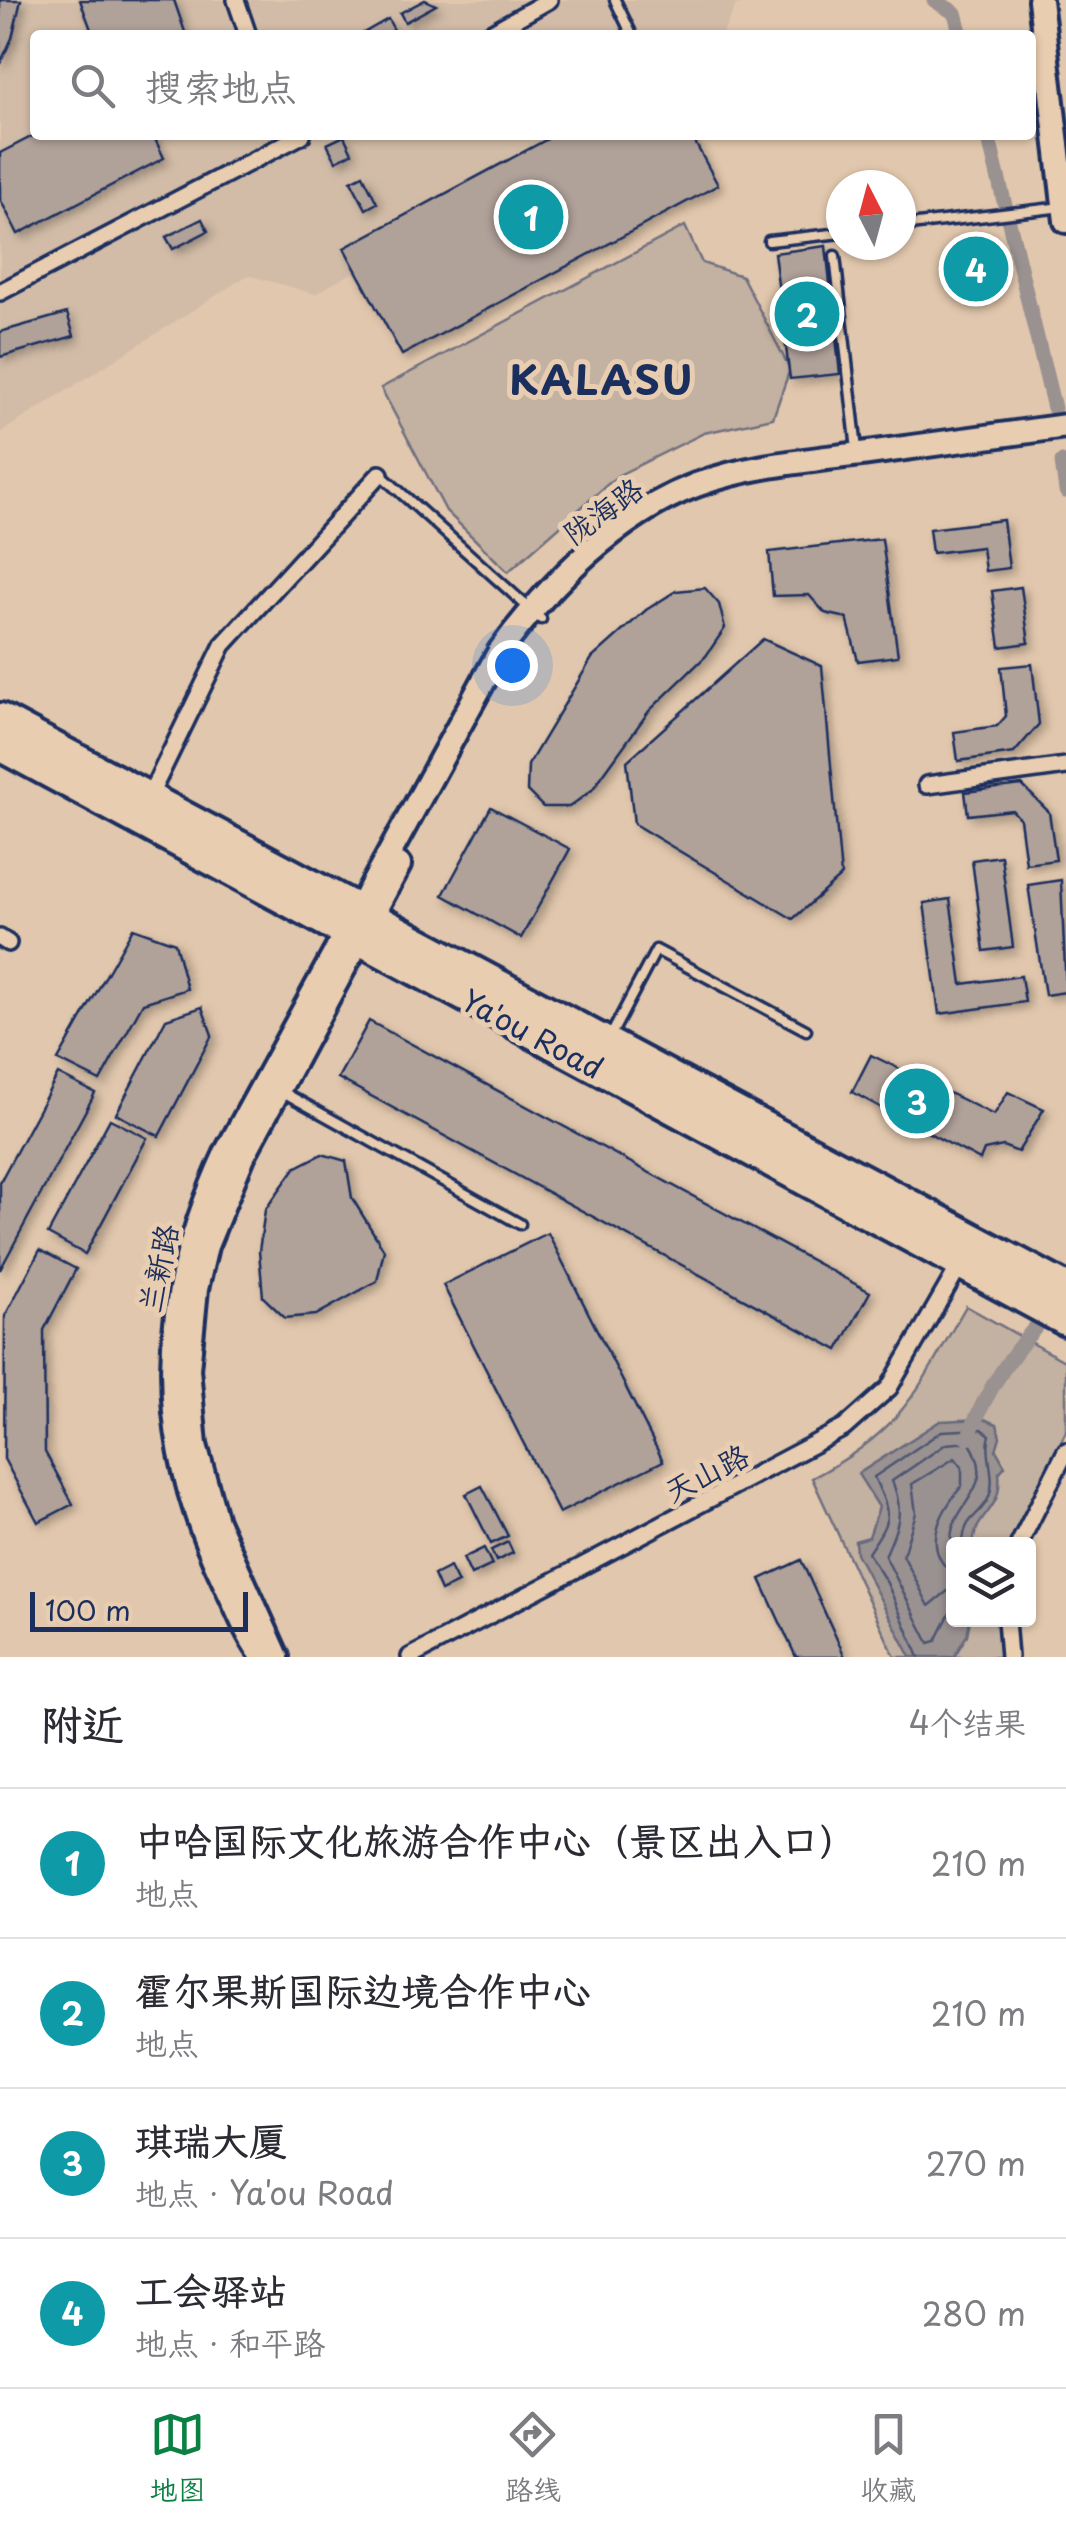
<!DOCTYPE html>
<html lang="zh">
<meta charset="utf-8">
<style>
:root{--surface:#fff;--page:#f7f7f7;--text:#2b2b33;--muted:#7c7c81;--line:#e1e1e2;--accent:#0b8043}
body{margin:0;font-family:"Playpen Sans","LXGW WenKai TC",sans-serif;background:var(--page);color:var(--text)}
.controls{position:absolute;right:30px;bottom:30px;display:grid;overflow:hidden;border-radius:10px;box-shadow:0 2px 8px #0004}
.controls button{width:90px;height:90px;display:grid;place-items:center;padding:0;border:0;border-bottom:2px solid var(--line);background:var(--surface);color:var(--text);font:50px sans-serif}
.compass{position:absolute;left:826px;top:170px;width:90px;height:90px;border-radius:50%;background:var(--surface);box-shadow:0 2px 8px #0004;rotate:354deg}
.scale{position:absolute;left:30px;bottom:25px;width:218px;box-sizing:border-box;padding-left:10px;border:5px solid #1b2f5e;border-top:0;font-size:28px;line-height:35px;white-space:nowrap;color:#1b2f5e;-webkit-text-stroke:8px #e9cdb0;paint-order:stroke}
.you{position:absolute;left:512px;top:665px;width:35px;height:35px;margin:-25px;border:8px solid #fff;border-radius:50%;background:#1a73e8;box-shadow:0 0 0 15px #1a73e833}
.badge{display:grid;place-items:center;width:65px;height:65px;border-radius:50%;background:var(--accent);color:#fff;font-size:32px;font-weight:700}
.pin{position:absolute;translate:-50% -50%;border:5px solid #fff;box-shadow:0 2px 10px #0006}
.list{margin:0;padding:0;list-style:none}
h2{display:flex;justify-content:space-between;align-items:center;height:130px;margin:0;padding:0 40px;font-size:42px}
h2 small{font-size:32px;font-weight:400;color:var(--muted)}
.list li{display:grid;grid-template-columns:65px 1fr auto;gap:30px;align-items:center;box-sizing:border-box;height:150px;padding:0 40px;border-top:2px solid var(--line)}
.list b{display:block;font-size:38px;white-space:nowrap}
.list p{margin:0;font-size:32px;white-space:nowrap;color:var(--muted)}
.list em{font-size:32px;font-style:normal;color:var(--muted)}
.icon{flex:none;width:55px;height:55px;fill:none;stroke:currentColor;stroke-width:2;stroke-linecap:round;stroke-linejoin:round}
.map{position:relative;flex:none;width:1066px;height:1657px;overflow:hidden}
.search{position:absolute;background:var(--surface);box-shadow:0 2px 8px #0004;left:30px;right:30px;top:30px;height:110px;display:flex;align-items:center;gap:25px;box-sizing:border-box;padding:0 35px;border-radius:10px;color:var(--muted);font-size:38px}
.sheet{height:730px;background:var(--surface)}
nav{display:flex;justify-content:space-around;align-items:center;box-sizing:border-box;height:140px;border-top:2px solid var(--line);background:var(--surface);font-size:28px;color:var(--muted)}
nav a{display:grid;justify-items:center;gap:5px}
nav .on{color:var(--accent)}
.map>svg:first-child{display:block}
.built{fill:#d2bca7}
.green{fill:#c3b1a1;stroke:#6f7080;stroke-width:2.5}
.water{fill:#9a9191;stroke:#676a7d;stroke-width:2.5}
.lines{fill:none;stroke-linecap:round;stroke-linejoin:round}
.shore{stroke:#4e5672;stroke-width:2.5}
.canal{stroke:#9a9191;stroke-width:15}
.building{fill:#b0a199;stroke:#1b2f5e;stroke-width:2.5;filter:url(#shadow)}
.lane-casing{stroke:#1b2f5e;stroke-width:15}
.street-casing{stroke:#1b2f5e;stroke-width:22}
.secondary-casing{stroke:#1b2f5e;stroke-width:30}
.highway-casing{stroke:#1b2f5e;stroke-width:38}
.lane{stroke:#e9cdb0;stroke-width:8}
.street{stroke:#e9cdb0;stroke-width:15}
.secondary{stroke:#e9cdb0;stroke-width:22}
.highway{stroke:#e9cdb0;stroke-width:30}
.labels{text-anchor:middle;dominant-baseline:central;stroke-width:10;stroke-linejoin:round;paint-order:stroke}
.street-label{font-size:30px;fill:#1b2f5e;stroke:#e9cdb0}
.district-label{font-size:40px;font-weight:bold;letter-spacing:2.5px;fill:#1b2f5e;stroke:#e9cdb0}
</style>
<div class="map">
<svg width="1066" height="1657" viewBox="0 0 1066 1657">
<defs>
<filter id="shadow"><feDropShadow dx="4.5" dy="4.5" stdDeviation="5" flood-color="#0004"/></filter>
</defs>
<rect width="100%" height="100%" fill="#e1c7ad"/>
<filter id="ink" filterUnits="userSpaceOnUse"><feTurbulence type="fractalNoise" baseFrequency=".01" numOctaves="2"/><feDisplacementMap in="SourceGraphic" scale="20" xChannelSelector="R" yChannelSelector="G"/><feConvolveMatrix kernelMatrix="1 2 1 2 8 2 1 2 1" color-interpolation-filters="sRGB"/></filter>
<g filter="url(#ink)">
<polygon class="built" points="0,0 778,0 736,5 722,35 35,35 35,135 596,135 315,294 248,275 0,433"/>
<g class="green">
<polygon points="685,226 702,263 742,276 790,369 773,418 704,433 617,476 508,572 446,511 381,388"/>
<path d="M 966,1306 L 1066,1362 L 1066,1431 L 1011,1544 L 954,1544 L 954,1620 L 998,1620 L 1000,1657 L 895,1657 L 812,1478 C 903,1431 917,1391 966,1306 Z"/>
</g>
<path class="water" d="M 984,1419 L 997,1424 L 1000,1437 L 996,1450 L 1005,1466 L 999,1473 C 1003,1512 976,1512 973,1544 L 954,1544 L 954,1620 L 970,1620 L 967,1635 L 954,1657 L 911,1657 L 856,1553 L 855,1541 L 869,1537 L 879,1507 L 858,1474 L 940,1421 Z"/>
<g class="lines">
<g class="shore">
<path d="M 954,1554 C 937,1507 1004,1494 969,1442 L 946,1444 L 892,1481 C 905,1512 898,1527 885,1556 L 929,1643 L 936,1641 L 954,1605"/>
<path d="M 954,1575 C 920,1548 940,1512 962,1486 L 962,1467 L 955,1458 L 912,1484 L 916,1513 L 903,1555 L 929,1606 L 954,1586"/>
<path d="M 919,1657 L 887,1583 L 868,1553 C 892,1517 892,1517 874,1477 L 942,1431 L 982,1429 L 990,1435 C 984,1455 997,1477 989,1497 C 979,1519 964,1515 963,1544"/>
</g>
<g class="canal">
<polyline points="934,0 955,13 961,35"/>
<polyline points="988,135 1054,408"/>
<polyline points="1062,462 1066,491"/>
<path d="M 968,1438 C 987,1387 1016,1347 1053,1308"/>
</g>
</g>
<g class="building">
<polygon points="0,0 21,0 12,38 0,64"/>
<polygon points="80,0 174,0 186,35 93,35"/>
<polygon points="425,0 436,5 405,22 400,13"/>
<polygon points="388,19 394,30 384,35 360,35"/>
<polygon points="35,135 157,135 154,137 164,158 18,234 0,199 0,153"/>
<polygon points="555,135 691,135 718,185 402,355 344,248"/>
<polygon points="344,136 352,153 336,161 327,144"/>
<polygon points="363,175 377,203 366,209 351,181"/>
<polygon points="202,219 208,231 173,249 166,237"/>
<polygon points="984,242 991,292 968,294 962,246"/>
<polygon points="826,246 840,374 790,379 774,253"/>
<polygon points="67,313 74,336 0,357 0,332"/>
<polygon points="1003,520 1009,568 985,571 982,547 932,553 929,529"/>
<polygon points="882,539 898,656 858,661 847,618 825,613 809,595 773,596 769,552"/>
<polygon points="1021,587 1029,643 1000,647 992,591"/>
<polygon points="705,588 719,604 725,628 706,656 649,711 592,790 569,807 543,807 527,791 528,765 592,658 646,610 676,591"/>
<polygon points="763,639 822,666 841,876 793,919 634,824 627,761"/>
<polygon points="1032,664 1039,724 1014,753 958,761 954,732 997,726 1006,716 1001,667"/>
<polygon points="1022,785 1049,812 1056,860 1026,864 1020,819 1012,810 968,815 965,792"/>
<polygon points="491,807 570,849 521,938 443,895"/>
<polygon points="1001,856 1013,947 984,951 972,860"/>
<polygon points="1061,880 1066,992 1045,995 1028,885"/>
<polygon points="950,899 962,984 1021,976 1025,1002 939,1014 924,903"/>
<polygon points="133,928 175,943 187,989 143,1003 100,1081 58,1060"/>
<polygon points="202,1007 212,1035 159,1136 116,1114 166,1019"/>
<polygon points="369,1021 870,1292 838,1350 338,1078"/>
<polygon points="871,1055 994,1115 1008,1092 1044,1109 1018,1152 1003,1146 984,1150 980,1160 852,1092"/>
<polygon points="58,1074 95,1093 0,1270 0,1182"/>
<polygon points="110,1119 147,1138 85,1254 48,1234"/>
<polygon points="322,1154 346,1161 352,1198 384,1250 377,1281 316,1315 285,1318 263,1297 259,1251 265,1210 295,1168"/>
<polygon points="548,1233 663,1461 559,1513 443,1285"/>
<polygon points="40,1250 76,1269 44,1330 45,1452 73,1504 38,1522 4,1459 5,1316"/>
<polygon points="482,1486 508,1536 491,1544 466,1494"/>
<polygon points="508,1542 513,1553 496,1561 491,1550"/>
<polygon points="484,1548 492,1565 471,1575 463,1558"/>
<polygon points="801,1560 845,1657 796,1657 760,1579"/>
<polygon points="450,1567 458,1583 441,1591 434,1575"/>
</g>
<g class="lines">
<g class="lane-casing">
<g id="lane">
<polyline points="615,0 632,35"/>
<polyline points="901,226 1062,207"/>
<polyline points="769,241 841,233"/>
<polyline points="835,256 857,450"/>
<polyline points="380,474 541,619"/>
<polyline points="610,1037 656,950 806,1030"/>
<polyline points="281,1091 520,1224"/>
</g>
</g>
<g class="street-casing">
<g id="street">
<polyline points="236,0 248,35"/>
<polyline points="487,35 549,0"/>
<polyline points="0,292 302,135"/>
<polyline points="927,785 1066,766"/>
<polyline points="149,797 223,645 380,474"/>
<polyline points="0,938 8,943"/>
<polyline points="1019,1544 1066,1451"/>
<polyline points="1006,1620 1009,1657"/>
<polyline points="410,1657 844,1428 889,1388 961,1263"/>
</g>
</g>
<g class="secondary-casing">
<g id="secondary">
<polyline points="1040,0 1066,221"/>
<path d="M 264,1657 C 247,1637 237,1607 225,1583 C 153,1435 158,1298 227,1151 L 500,651 C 549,584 617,515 696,485 C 750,465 805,461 861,454 C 929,445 998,435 1066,426"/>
<polyline points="277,1657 216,1521 195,1445 188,1369 196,1289 206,1246 243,1156 399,865"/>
</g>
</g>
<g class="highway-casing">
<g id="highway">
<polyline points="0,719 1066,1289"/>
<polyline points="0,745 1066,1320"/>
</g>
</g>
<use href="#lane" class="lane"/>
<use href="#street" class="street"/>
<use href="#secondary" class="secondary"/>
<use href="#highway" class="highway"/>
</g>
</g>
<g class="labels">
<g class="street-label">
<text transform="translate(602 510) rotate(-36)">陇海路</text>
<text transform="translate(533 1033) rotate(28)">Ya'ou Road</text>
<text transform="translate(157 1268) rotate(-78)">兰新路</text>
<text transform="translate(706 1472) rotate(-27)">天山路</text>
</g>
<g class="district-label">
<text x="602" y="378">KALASU</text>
</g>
</g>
</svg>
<div class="controls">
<button><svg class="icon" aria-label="layers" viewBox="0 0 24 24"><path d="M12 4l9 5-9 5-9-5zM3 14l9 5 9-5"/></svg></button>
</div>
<svg class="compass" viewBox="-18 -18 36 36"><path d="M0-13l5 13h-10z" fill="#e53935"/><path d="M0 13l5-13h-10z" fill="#7c7c81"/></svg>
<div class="scale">100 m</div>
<div class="you"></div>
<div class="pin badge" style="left:531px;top:217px;background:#0f9aa8">1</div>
<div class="pin badge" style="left:807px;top:314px;background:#0f9aa8">2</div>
<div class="pin badge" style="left:917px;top:1101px;background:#0f9aa8">3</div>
<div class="pin badge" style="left:976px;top:269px;background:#0f9aa8">4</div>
<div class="search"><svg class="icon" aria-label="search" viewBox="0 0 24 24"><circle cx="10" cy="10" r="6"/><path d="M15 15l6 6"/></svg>搜索地点</div>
</div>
<section class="sheet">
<h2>附近<small>4个结果</small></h2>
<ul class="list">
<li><span class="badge" style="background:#0f9aa8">1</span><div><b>中哈国际文化旅游合作中心（景区出入口）</b><p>地点</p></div><em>210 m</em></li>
<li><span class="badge" style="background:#0f9aa8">2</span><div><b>霍尔果斯国际边境合作中心</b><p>地点</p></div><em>210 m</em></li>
<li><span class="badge" style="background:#0f9aa8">3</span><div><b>琪瑞大厦</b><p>地点 · Ya'ou Road</p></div><em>270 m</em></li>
<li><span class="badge" style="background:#0f9aa8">4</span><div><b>工会驿站</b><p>地点 · 和平路</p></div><em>280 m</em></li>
</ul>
</section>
<nav>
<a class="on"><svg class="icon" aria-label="map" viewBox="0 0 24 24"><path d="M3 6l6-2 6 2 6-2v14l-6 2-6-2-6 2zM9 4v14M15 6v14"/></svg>地图</a>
<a><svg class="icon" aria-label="directions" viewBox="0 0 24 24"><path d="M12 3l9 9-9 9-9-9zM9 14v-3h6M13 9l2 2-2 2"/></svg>路线</a>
<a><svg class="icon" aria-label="saved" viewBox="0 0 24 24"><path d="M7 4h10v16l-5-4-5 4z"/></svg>收藏</a>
</nav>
